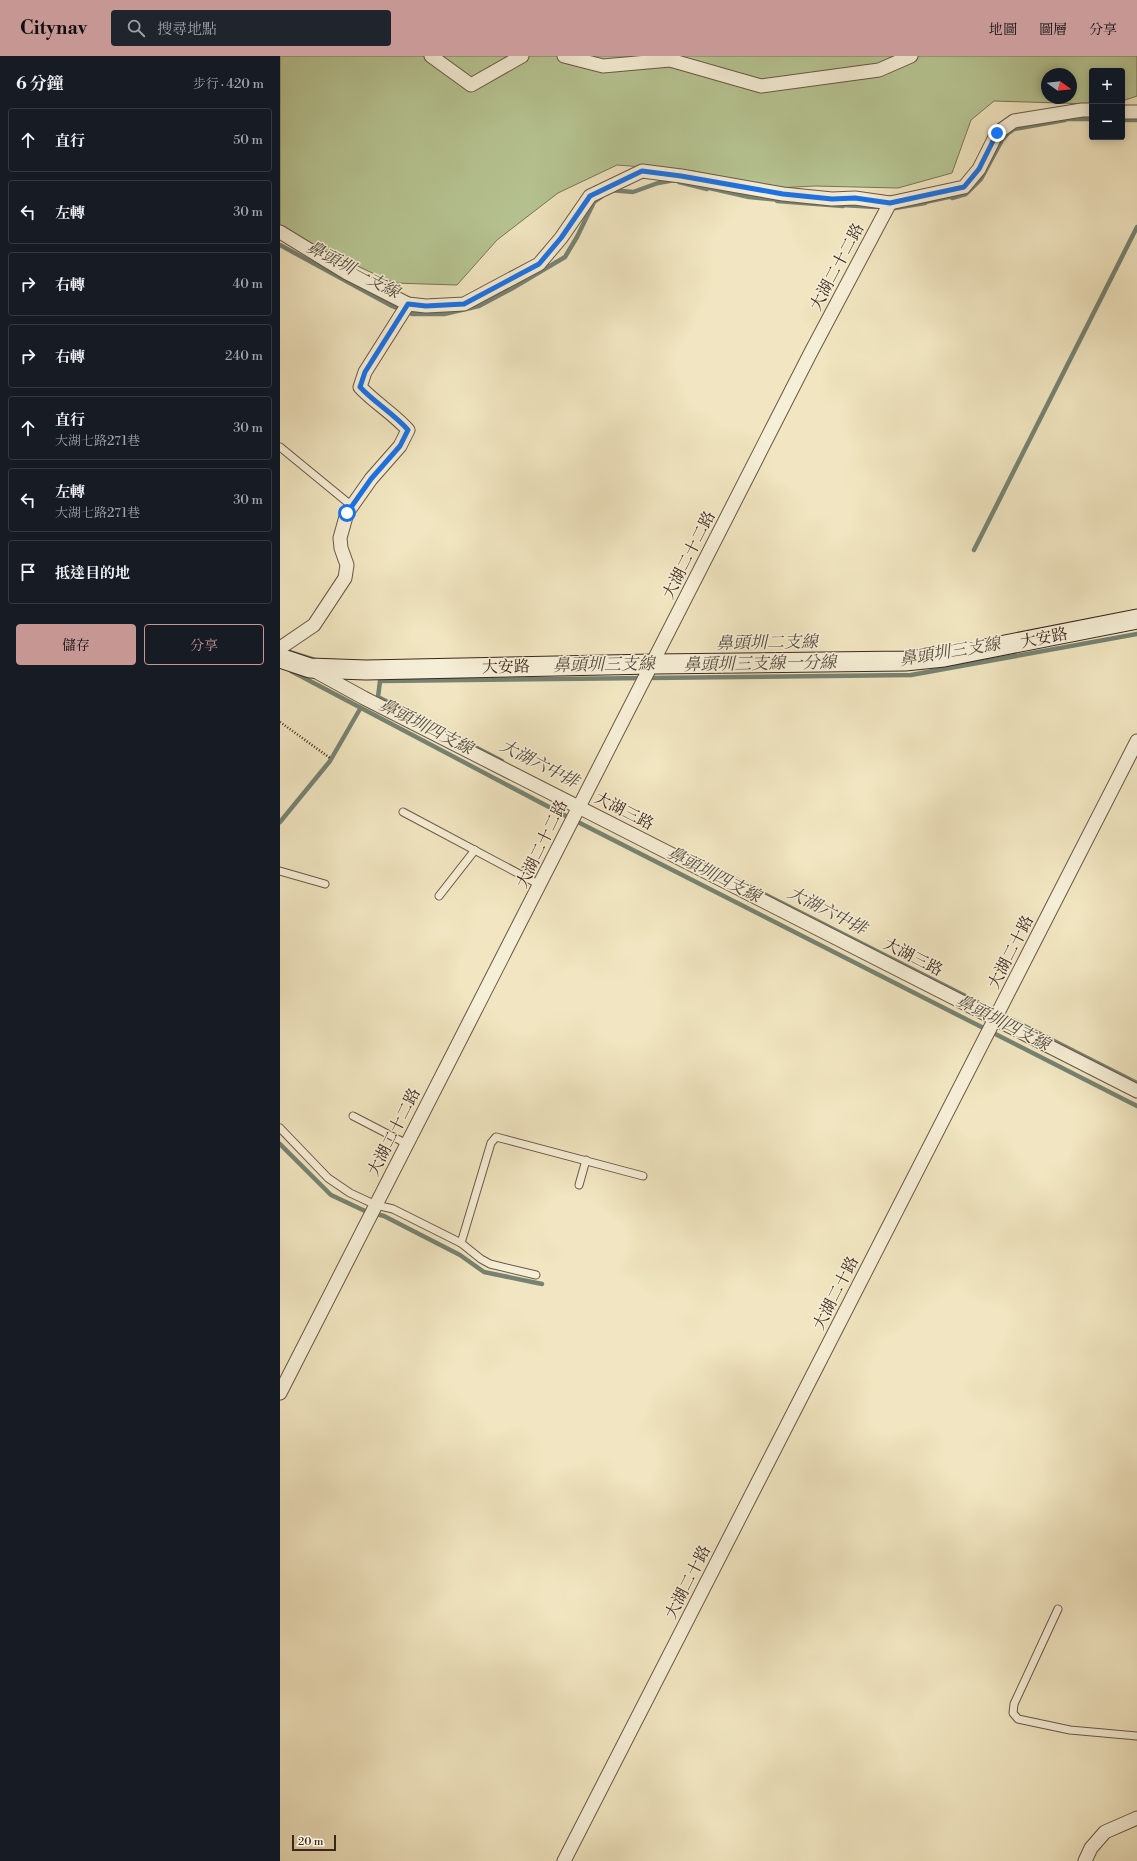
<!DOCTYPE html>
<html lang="zh-TW">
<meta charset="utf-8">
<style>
:root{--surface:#171b24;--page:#20242c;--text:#f1f3f6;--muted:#9ea1a6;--line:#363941;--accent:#c59692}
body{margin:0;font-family:"Libre Bodoni","Noto Serif TC",serif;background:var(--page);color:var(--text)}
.controls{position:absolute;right:12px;top:12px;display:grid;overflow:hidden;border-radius:4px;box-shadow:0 2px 10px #0003}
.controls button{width:36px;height:36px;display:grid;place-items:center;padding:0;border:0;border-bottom:1px solid var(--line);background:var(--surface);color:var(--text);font:20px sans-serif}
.compass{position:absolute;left:761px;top:12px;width:36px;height:36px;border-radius:50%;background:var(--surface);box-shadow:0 2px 10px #0003;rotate:105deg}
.scale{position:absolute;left:12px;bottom:10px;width:44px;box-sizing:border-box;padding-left:4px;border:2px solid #3d271d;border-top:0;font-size:11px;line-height:14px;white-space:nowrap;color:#3d271d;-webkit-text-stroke:3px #f6efd7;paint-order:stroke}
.stop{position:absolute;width:12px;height:12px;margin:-9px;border:3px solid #1a73e8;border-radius:50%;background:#fff}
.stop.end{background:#1a73e8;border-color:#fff;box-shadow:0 1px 4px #0008}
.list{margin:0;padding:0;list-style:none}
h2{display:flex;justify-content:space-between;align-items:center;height:52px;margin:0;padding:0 16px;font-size:17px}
h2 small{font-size:13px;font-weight:400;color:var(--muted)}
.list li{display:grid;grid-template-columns:26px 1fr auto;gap:12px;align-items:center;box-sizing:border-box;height:64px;margin:0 8px 8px;padding:0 8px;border:1px solid var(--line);border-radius:4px}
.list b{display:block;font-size:15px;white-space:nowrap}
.list p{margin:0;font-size:13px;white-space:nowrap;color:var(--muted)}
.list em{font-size:13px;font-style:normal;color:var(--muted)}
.actions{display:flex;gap:8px;padding:12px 16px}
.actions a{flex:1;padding:9px 0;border:1px solid var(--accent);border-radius:4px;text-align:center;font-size:14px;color:var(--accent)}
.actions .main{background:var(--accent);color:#111}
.icon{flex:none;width:22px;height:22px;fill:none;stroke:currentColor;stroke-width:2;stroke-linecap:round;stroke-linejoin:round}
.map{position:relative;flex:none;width:857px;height:1805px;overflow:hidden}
header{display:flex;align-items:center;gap:24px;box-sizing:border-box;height:56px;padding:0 20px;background:var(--accent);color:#111}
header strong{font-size:19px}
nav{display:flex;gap:22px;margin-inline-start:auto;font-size:14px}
.search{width:280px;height:36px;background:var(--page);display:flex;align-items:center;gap:10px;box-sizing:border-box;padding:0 14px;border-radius:4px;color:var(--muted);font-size:15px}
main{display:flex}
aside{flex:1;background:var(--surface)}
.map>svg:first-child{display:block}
.green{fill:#b7c694;stroke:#7a7658;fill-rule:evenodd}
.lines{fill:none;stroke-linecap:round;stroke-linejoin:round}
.stream{stroke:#768373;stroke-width:4.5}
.lane-casing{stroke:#6a5746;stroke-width:9}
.street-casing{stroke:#6a5746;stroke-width:15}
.secondary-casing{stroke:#3d271d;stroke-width:21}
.path{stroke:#3d271d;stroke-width:2.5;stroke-dasharray:1 2;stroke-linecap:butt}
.lane{stroke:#f6efd7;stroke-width:7}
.street{stroke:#f6efd7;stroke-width:13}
.secondary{stroke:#f6efd7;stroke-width:19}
.route{stroke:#1a73e8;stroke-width:5}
.labels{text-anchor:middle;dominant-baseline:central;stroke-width:3;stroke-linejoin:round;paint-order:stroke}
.street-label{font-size:16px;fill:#3d271d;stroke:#f6efd7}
.water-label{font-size:17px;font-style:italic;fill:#554d41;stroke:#f6efd7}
</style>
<header>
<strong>Citynav</strong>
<div class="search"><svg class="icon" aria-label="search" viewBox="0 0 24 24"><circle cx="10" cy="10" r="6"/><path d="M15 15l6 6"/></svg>搜尋地點</div>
<nav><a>地圖</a><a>圖層</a><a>分享</a></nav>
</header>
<main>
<aside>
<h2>6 分鐘<small>步行 · 420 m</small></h2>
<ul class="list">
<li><svg class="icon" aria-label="ahead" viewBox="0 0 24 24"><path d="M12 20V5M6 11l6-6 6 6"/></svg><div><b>直行</b></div><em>50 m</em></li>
<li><svg class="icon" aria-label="left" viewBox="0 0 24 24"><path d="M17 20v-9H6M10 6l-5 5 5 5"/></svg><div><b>左轉</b></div><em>30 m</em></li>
<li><svg class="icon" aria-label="right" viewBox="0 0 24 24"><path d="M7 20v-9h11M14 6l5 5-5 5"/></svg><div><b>右轉</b></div><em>40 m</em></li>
<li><svg class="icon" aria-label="right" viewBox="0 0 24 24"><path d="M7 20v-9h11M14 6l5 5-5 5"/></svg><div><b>右轉</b></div><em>240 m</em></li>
<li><svg class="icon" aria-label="ahead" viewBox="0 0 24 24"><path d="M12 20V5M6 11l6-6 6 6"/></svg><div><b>直行</b><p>大湖七路271巷</p></div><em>30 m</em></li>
<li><svg class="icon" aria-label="left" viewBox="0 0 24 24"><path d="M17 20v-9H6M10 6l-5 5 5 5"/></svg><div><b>左轉</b><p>大湖七路271巷</p></div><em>30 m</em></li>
<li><svg class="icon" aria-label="arrive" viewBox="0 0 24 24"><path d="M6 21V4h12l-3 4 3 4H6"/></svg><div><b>抵達目的地</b></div></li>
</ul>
<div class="actions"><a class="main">儲存</a><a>分享</a></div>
</aside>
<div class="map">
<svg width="857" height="1805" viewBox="0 0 857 1805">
<rect width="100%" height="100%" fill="#f1e6c1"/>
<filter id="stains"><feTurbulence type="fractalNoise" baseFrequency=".005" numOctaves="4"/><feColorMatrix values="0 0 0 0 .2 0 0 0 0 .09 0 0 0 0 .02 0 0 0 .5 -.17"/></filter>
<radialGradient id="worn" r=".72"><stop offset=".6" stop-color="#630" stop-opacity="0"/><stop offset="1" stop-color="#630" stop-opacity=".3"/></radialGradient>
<path class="green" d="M 0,0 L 857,0 L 857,40 L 842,45 L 842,15 L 812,15 L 812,48 L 714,45 L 691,64 L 672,117 L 618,132 L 535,130 L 496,132 L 414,115 L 337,109 L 278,137 L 217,184 L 177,229 L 114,227 L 0,174 ZM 767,18 L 791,18 L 791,42 L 767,42 Z"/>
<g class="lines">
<g class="stream">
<polyline points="783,63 812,63"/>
<polyline points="842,64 857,64"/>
<polyline points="730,76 734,73 785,64"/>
<polyline points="719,87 730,75"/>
<polyline points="399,126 427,133"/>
<polyline points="425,131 469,141 500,144"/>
<polyline points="330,134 353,136 378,127 395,124"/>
<polyline points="672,142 686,138 701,123 721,86"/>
<polyline points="497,145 563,150"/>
<polyline points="641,147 673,140"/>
<polyline points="562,149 596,151"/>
<polyline points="615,152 645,147"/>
<polyline points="0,189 112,250 132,258 164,258 199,250 231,233 285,201 297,181 314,146 321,141"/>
<polyline points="694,494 857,171"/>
<polyline points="6,595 35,604"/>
<polyline points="11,615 286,760 857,1050"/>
<polyline points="100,625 98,641 222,705"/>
<polyline points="100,625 631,619 857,578"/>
<polyline points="0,766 50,705 80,653"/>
<polyline points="423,807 857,1027"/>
<polyline points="0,1088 51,1139 85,1155 104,1160 180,1199 204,1216 262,1228"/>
</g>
<g class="lane-casing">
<g id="lane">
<polyline points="0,391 72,450"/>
<polyline points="123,756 260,829"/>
<polyline points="0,815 45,828"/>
<polyline points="159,840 195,794"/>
<polyline points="73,1060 127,1088"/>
<polyline points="0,1072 48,1122 70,1137 96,1149 113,1153 181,1187 211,1087 216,1081 363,1120"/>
<polyline points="299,1129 306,1104"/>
<polyline points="181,1187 201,1203 210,1208 256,1219"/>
<polyline points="778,1553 734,1648 733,1657 738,1663 790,1674 857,1680"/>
</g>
</g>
<g class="street-casing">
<g id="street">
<polyline points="151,0 191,29 242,0"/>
<polyline points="284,0 323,10 390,4 481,30 599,14 631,0"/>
<polyline points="842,56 857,56"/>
<polyline points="0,176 67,217 128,248 146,250 184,248 259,208 281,182 310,140 362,115 401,120 503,138 552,143 575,142 610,147 684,131 699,113 717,77 734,65 802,54 812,54"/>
<path d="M 0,592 L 34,569 L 65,522 L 67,509 L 61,492 L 60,482 L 67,457 L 91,423 L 120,390 L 128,374 C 114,358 95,347 80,331 L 85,316 L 128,248"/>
<polyline points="33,614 84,642 857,1035"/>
<polyline points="0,1337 531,296 610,147"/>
<polyline points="284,1805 857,685"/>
<polyline points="805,1805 811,1792 825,1776 857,1762"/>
</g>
</g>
<g class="secondary-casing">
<polyline id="secondary" points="0,602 30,612 86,614 373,608 625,605 664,601 857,563"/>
</g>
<polyline class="path" points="0,666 50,702"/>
<use href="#lane" class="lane"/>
<use href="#street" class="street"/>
<use href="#secondary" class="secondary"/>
</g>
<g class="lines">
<path class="route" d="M 67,457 L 91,423 L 120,390 L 128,374 C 114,358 95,347 80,331 L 85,316 L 128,248 L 146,250 L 184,248 L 259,208 L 281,182 L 310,140 L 362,115 L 401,120 L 503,138 L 552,143 L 575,142 L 610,147 L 684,131 L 699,113 L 717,77"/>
</g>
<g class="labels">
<g class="street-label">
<text transform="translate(557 211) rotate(-62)">大湖二十二路</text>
<text transform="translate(409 499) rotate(-63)">大湖二十二路</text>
<text transform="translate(764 582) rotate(-11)">大安路</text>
<text transform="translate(226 611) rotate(-1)">大安路</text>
<text transform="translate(344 755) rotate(27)">大湖三路</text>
<text transform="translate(262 788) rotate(-64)">大湖二十二路</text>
<text transform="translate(731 896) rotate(-63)">大湖二十路</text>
<text transform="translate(633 901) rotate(27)">大湖三路</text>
<text transform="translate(114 1076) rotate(-63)">大湖二十二路</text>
<text transform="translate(556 1237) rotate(-63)">大湖二十路</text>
<text transform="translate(408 1526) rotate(-63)">大湖二十路</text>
</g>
<g class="water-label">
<text transform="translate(73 214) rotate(28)">鼻頭圳一支線</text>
<text transform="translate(487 587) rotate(-1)">鼻頭圳二支線</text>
<text transform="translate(670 596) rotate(-9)">鼻頭圳三支線</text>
<text transform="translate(480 608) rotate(-1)">鼻頭圳三支線一分線</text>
<text transform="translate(324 609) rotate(-1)">鼻頭圳三支線</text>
<text transform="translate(146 671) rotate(27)">鼻頭圳四支線</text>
<text transform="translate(259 708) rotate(27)">大湖六中排</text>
<text transform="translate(434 819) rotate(27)">鼻頭圳四支線</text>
<text transform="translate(547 855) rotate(27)">大湖六中排</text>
<text transform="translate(723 967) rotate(27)">鼻頭圳四支線</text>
</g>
</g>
<rect width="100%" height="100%" filter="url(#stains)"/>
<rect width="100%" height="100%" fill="url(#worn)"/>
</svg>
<div class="controls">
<button>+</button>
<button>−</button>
</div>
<svg class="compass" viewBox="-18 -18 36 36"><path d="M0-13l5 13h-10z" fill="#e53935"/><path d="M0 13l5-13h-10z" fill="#9ea1a6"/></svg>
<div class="scale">20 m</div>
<div class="stop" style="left:67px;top:457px"></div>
<div class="stop end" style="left:717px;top:77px"></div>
</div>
</main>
